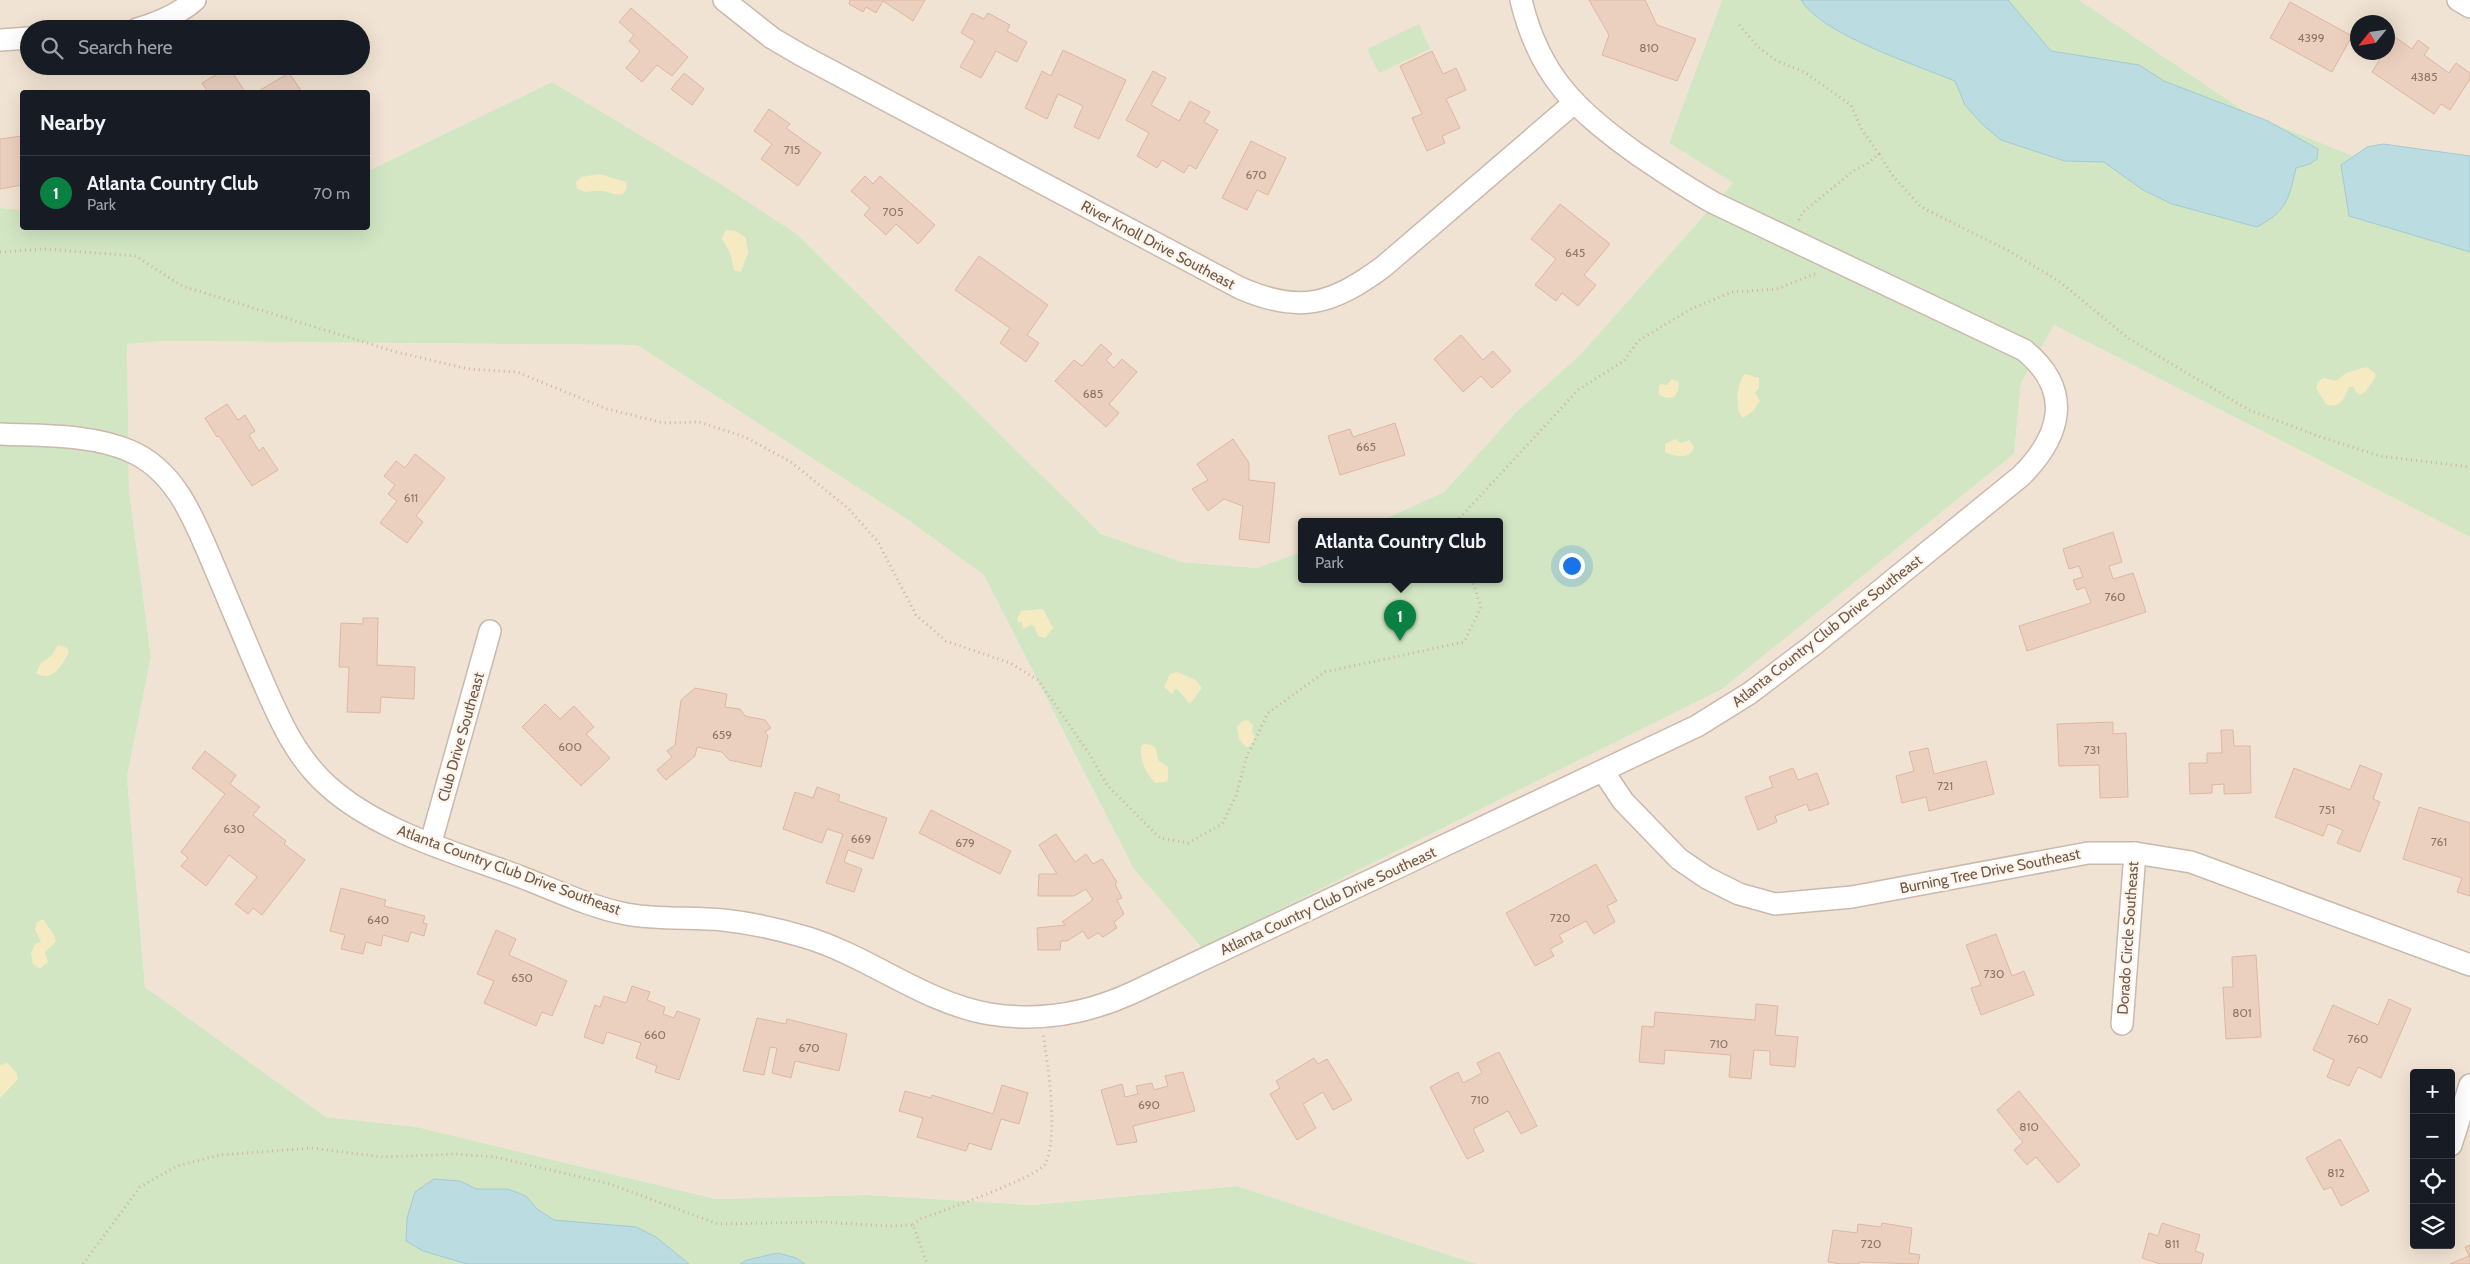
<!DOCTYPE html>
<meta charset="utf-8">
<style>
:root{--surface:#171b24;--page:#242831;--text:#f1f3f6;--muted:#9ea1a6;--line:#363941;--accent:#0b8043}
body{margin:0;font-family:Cabin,sans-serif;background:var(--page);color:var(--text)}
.controls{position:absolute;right:15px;bottom:15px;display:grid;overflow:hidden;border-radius:5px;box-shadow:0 5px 20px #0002}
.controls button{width:45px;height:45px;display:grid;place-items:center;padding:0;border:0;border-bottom:1px solid var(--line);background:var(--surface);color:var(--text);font:25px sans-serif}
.compass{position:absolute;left:2350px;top:15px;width:45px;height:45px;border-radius:50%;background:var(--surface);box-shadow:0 5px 20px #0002;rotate:240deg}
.you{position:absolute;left:1571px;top:565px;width:18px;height:18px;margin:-12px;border:4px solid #fff;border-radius:50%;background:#1a73e8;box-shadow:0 0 0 8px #1a73e833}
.badge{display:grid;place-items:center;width:32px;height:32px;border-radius:50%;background:var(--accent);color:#fff;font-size:16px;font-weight:700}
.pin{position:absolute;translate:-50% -41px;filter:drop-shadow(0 1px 2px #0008)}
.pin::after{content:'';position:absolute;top:26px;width:18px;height:15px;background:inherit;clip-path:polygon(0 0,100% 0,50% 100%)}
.popup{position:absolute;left:1298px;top:518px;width:205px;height:65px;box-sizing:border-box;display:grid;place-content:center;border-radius:5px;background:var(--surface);filter:drop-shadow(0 1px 4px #0005);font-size:16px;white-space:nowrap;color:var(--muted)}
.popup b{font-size:19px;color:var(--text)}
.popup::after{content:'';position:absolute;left:50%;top:100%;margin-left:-10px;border:10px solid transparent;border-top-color:var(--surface)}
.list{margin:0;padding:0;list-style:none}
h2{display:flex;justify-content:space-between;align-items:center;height:65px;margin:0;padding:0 20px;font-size:21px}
h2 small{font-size:16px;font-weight:400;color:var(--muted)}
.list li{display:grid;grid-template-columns:32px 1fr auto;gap:15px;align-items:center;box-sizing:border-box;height:75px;padding:0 20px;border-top:1px solid var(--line)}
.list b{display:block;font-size:19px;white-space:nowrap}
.list p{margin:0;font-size:16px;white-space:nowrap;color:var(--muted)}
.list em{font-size:16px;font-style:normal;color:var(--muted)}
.icon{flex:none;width:28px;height:28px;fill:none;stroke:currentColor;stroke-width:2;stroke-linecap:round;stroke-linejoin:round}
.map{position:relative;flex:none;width:2470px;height:1264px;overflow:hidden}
.search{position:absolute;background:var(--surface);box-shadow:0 5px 20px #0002;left:20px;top:20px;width:350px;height:55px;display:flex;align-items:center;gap:12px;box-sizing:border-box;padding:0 18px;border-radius:28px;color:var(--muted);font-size:19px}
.panel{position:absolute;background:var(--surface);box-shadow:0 5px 20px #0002;left:20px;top:90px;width:350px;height:140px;border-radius:5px}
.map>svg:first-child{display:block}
.residential{fill:#f1e3d3;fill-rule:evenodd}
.green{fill:#d2e6c4}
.sand{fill:#f6eac2}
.water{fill:#bbdce1;stroke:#a2cbd2}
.building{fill:#ecd0bf;stroke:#ddb7a1}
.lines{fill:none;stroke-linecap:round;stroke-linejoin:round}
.street-casing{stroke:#cab9ac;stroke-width:24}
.path{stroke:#d1b4a2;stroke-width:3;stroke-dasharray:1 4;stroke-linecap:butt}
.street{stroke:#fff;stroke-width:21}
.labels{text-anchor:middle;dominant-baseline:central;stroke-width:4.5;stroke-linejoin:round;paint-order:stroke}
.number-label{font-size:12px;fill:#8f7769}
.street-label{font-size:15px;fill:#70594c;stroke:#fdf5ea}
</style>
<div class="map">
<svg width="2470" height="1264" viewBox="0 0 2470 1264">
<rect width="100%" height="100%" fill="#faf1e4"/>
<g class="residential">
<path d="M 0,0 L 1722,0 L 1669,143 L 1733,183 L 1579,356 L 1516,412 L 1444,492 L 1378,522 L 1301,522 L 1301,552 L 1257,568 L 1182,562 L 1101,534 L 797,234 L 552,82 L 368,171 L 368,92 L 22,92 L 22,210 L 0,208 ZM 29,29 L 361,29 L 361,66 L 29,66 Z"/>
<path d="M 2079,0 L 2470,0 L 2470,204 L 2246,112 ZM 2358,22 L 2388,22 L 2388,52 L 2358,52 Z"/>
<path d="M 2054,325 L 2470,537 L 2470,1264 L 1477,1264 L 1237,1186 L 1033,1205 L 868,1195 L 716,1199 L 417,1127 L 326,1117 L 145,987 L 127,777 L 151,657 L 129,490 L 127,344 L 165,341 L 637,345 L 908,520 L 984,575 L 1133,868 L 1202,948 L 1722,689 L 2014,454 L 2021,383 ZM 2414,1073 L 2451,1073 L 2451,1245 L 2414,1245 Z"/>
</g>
<g class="green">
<polygon points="1722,0 2079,0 2246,112 2470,204 2470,537 2054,325 2021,383 2014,454 1722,689 1202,948 1133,868 984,575 908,520 637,345 165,341 127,344 129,490 151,657 127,777 145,987 326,1117 417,1127 716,1199 868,1195 1033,1205 1237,1186 1477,1264 0,1264 0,208 22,210 22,228 368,228 368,171 552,82 714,180 797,234 1101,534 1182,562 1257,568 1301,552 1301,580 1499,580 1499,522 1378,522 1444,492 1516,412 1579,356 1733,183 1669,143"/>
<polygon points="1419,24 1430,49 1379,73 1367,49"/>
</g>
<g class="sand">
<path d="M 599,174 L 626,182 L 627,188 L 623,194 C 614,196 609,191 600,191 C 590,190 586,195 577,188 L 576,182 L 582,177 Z"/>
<polygon points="726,230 736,231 746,238 748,253 741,272 734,270 730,253 722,239"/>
<path d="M 2366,367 L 2374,372 L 2376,376 L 2366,391 L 2360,395 L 2356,392 L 2354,387 L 2349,387 C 2344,398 2341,410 2326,404 L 2316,388 L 2318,382 L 2324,378 L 2336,381 L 2346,373 Z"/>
<path d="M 1745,374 L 1759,378 L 1759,388 L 1755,393 L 1760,401 L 1753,411 L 1743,418 C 1734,411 1737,381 1745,374 Z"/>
<polygon points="1672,379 1679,382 1678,391 1674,397 1667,398 1659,395 1659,386 1661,384 1667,385"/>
<path d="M 1675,439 L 1681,443 L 1689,440 L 1694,447 C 1690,460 1675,457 1665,452 L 1665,444 Z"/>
<polygon points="1043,609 1053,628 1045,638 1038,636 1034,626 1031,625 1023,629 1022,621 1019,623 1017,619 1021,611"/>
<path d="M 58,645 L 67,648 L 69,652 C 62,665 53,683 36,673 L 41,663 L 52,655 Z"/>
<polygon points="1177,672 1196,680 1202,688 1190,704 1178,690 1175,689 1172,694 1164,687 1170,674"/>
<polygon points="1248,720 1253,725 1252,731 1255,738 1249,747 1246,747 1239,739 1237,727 1242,721"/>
<path d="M 1144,744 C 1160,745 1155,751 1159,761 L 1168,767 L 1168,779 L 1165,782 L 1155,783 C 1145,772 1140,761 1141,746 Z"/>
<polygon points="43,919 54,935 56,942 45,952 48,962 40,969 33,964 31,953 35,944 41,942 35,929 37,922"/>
<polygon points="7,1063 16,1072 18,1079 0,1098 0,1065"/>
</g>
<g class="water">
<path d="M 1801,0 L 2008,0 L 2051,51 L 2139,65 L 2164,81 L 2268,121 L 2318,149 L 2317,159 L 2310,164 L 2296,168 C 2289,199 2287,211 2257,227 L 2172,204 L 2143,190 L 2104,162 L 2065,161 L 2001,140 L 1982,124 L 1965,105 L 1955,81 C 1916,65 1821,34 1801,0 Z"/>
<polygon points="2383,144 2470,156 2470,252 2349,216 2341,165 2367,147"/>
<polygon points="434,1179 460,1181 476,1189 508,1189 526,1196 537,1209 554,1220 636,1227 656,1237 689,1264 467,1264 423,1251 406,1241 407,1218 415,1192"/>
<polygon points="778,1253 796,1258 805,1264 740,1264 747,1260"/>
</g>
<g class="building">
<polygon points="850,0 925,0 913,21 883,1 876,13 866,7 863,12 849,4"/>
<polygon points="1589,0 1645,0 1657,25 1696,39 1677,81 1602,55 1609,35"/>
<polygon points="2290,2 2352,36 2332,72 2270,38"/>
<polygon points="631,8 688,57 672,76 657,65 642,82 626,68 640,51 629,41 634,35 619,22"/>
<polygon points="972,13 984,19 988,13 1010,25 1007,31 1027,42 1017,62 996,51 981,78 960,67 975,41 961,33"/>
<polygon points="2395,37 2412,49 2418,40 2429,48 2424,55 2449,73 2456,63 2470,73 2470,79 2450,110 2441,104 2434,114 2372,72 2384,52 2388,52 2388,48"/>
<polygon points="1063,50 1126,80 1099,139 1074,127 1083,106 1058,94 1047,119 1025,108 1042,71 1051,76"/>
<polygon points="1432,51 1443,74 1456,68 1466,90 1446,99 1460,128 1442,136 1445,143 1427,151 1412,118 1422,114 1400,66"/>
<polygon points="229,67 245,92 208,92 202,83"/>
<polygon points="1153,71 1166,78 1151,105 1179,121 1190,101 1210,112 1204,122 1218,130 1196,169 1189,165 1184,173 1162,160 1157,168 1137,156 1149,133 1126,120"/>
<polygon points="289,73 302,92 257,92"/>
<polygon points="684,73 704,89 692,105 671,89"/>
<polygon points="769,109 790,124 786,128 821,153 798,186 761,159 772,144 754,131"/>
<polygon points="22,136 22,185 0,189 0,139"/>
<polygon points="1251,141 1286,158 1268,195 1257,190 1247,210 1222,198"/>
<polygon points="865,176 873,184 880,176 935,225 918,244 896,224 886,235 864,215 870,208 851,191"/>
<polygon points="1560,204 1610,244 1584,275 1596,285 1578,306 1562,293 1556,301 1535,285 1556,259 1531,239"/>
<polygon points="979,256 1048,305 1027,335 1039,343 1026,362 1000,343 1010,328 955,290"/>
<polygon points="1461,335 1483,360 1493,351 1511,371 1492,388 1481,376 1463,392 1434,359"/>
<polygon points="1101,344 1112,354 1106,360 1114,368 1122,359 1137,372 1109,404 1119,413 1106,427 1055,381 1074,360 1082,366"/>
<polygon points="227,404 238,420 245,415 255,431 249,435 259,451 263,447 278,470 252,486 219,436 217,437 205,418"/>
<polygon points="1395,423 1405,455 1340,475 1328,436 1350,429 1353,437"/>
<polygon points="1233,439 1249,463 1249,480 1275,483 1269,543 1239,539 1243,506 1224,499 1208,511 1192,489 1208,480 1197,464"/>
<polygon points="415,454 445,478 416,516 423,522 407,543 380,523 397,501 388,494 395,485 384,476 396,461 405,468"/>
<polygon points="2113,532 2122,562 2109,566 2113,579 2133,573 2146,612 2027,651 2019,626 2091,603 2085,587 2077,590 2073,580 2083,577 2079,566 2069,569 2063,549"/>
<polygon points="363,618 378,618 377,665 415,667 414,699 381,697 380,713 347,712 349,667 339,667 341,623 363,624"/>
<polygon points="695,688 727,694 725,707 740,709 745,716 765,720 771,728 765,732 768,736 761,767 729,760 722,752 697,747 695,756 666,780 657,770 672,757 667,751 675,745 681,700"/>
<polygon points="545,704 560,719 574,706 594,727 586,734 610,758 581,786 522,727"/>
<polygon points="2113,722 2113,734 2126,733 2128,797 2100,798 2099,765 2059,766 2057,724"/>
<polygon points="2221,730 2233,730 2234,746 2250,746 2251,793 2224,794 2224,784 2212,785 2212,793 2190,794 2189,763 2207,763 2207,753 2222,753"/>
<polygon points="1928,748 1934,774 1986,761 1994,794 1929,811 1926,797 1902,803 1896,776 1914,771 1909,752"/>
<polygon points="205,751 236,775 230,784 260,807 253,815 286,841 284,844 305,860 262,915 253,908 248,914 235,904 257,877 229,855 206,886 181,866 188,858 181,852 225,794 192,768"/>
<polygon points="2360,765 2382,774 2373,799 2380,802 2360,852 2337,843 2343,830 2328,824 2323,836 2275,817 2294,768 2350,790"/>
<polygon points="1793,768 1798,780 1817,773 1829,804 1809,811 1807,804 1775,816 1777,822 1758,830 1745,797 1773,787 1769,777"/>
<polygon points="817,787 840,795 838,801 887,818 873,859 848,850 844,862 862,869 854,892 826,883 843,834 827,829 822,843 783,829 795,792 813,798"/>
<polygon points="2419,807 2470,823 2470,896 2457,892 2462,878 2403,859"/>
<polygon points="931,810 1011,851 1000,874 919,833"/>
<polygon points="1056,834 1075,862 1086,854 1093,864 1102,859 1117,882 1115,884 1122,898 1117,900 1124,914 1114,922 1117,928 1103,937 1098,933 1088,939 1083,931 1067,941 1061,941 1060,950 1038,950 1037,928 1066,925 1062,922 1093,900 1086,889 1074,896 1038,896 1039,874 1057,874 1039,845"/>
<polygon points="1596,864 1617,901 1607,906 1615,922 1594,934 1586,921 1559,935 1563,942 1550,949 1554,956 1535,966 1506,913"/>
<polygon points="341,888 386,900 384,906 425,916 423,923 427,924 424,936 411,932 408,942 383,935 381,946 366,942 363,954 341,949 345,935 330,931"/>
<polygon points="496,930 516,939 509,955 567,981 552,1016 542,1012 536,1026 484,1003 494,981 477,974"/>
<polygon points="1996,934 2012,976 2024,971 2034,995 1981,1015 1971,988 1981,985 1966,945"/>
<polygon points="2256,955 2261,1037 2226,1039 2223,987 2233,987 2232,957"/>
<polygon points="632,986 650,992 647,1000 665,1007 663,1014 674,1018 677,1011 700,1019 679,1080 655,1072 657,1066 636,1058 641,1043 607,1032 603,1044 584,1037 595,1005 600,1007 604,996 626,1003"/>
<polygon points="2389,999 2411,1009 2381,1078 2358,1067 2349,1086 2327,1077 2334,1060 2313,1050 2333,1005 2378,1025"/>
<polygon points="1756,1004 1778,1006 1775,1035 1798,1037 1795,1067 1770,1065 1770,1051 1754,1050 1751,1079 1729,1077 1731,1055 1665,1050 1664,1064 1639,1062 1642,1026 1654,1027 1655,1012 1755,1020"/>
<polygon points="757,1018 786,1024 787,1019 847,1034 839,1071 795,1061 791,1078 772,1073 777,1048 770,1047 764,1075 743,1071"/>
<polygon points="1499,1052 1537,1126 1521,1134 1508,1111 1473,1129 1484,1151 1467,1159 1430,1087 1458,1072 1463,1083 1482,1073 1477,1063"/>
<polygon points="1314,1058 1318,1064 1327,1059 1352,1100 1333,1110 1323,1092 1303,1104 1316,1128 1297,1140 1270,1094 1280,1088 1276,1081"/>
<polygon points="1183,1072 1195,1111 1133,1126 1137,1142 1117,1145 1101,1090 1122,1084 1125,1097 1138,1094 1136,1086 1152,1083 1154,1090 1168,1086 1165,1076"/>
<polygon points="1002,1085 1028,1093 1019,1124 1001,1119 991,1150 969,1143 966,1151 917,1137 923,1118 899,1111 905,1091 931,1098 932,1095 993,1114"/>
<polygon points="2019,1091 2080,1165 2058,1183 2036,1157 2027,1165 2014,1150 2023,1142 1997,1110"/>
<polygon points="2340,1139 2369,1191 2341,1206 2331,1187 2324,1190 2306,1158"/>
<polygon points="1882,1223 1912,1228 1909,1253 1920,1255 1918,1264 1859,1262 1859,1264 1841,1264 1828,1262 1833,1230 1857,1233 1858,1224 1881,1227"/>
<polygon points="2162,1223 2200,1235 2195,1251 2204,1254 2201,1264 2160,1264 2142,1258 2149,1233 2158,1236"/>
<polygon points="2470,1245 2470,1264 2450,1264 2469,1256 2465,1247"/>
</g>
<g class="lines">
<g class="street-casing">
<g id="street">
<path d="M 724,0 L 772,38 L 801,55 L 1240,288 C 1300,314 1331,305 1383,267 L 1574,103"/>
<polyline points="2458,0 2470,7"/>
<path d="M 137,29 C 158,23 178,15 195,0"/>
<polyline points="0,40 29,38"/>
<path d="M 0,434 C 42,436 91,434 130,451 C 177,471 195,522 214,566 C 228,600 243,634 257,668 C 276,711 292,754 328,786 C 379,832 457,853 521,877 C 555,890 590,907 626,914 C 658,920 691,917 723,920 C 751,923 778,929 805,937 C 869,956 924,1003 990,1014 C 1040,1022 1086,1014 1132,993 L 1697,726 L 1750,693 L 1812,646 L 2021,476 C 2062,435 2073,390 2024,350 L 1714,203 C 1687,188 1662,171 1637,154 C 1576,110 1539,76 1521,0"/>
<polyline points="1603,771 1623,801 1679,859 1707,878 1739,894 1775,904 1852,897 2088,853 2135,853 2191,862 2470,965"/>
<polyline points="431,842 490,631"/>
<polyline points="2122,1024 2135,853"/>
<polyline points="2451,1145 2470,1085"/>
</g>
</g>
<g class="path">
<polyline points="1739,25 1758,47 1777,61 1804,72 1851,105 1862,130 1879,154 1868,163 1853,171 1802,213 1798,222"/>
<polyline points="1879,154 1893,176 1921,207 2011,252 2060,282 2128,338 2249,410 2321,437 2380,456 2470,467"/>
<polyline points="0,252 45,249 136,256 182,286 393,351 468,369 517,372 607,409 664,423 699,422 745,437 791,462 849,509 878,542 916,615 946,641 1010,663 1038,680 1090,755 1107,785 1160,838 1188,843 1222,824 1236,796 1247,756 1268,713 1325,672 1464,642 1481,607 1472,580"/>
<polyline points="1456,522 1579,389 1624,361 1638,341 1691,309 1732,292 1777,289 1817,273"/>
<path d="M 913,1225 L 920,1219 C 940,1212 1038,1177 1045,1164 C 1059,1138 1048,1063 1043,1035"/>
<polyline points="83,1264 140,1187 177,1166 220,1155 312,1148 383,1157 456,1154 495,1157 610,1184 718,1224 821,1222 889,1226 913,1225 927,1264"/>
</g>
<use href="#street" class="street"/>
</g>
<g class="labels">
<g class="number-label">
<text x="2311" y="37">4399</text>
<text x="1649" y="47">810</text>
<text x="2424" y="76">4385</text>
<text x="792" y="149">715</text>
<text x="1256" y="174">670</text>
<text x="893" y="211">705</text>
<text x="1575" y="252">645</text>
<text x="1093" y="393">685</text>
<text x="1366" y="446">665</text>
<text x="411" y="497">611</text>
<text x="2115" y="596">760</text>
<text x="722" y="734">659</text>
<text x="570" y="746">600</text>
<text x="2092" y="749">731</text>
<text x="1945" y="785">721</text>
<text x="2327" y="809">751</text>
<text x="234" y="828">630</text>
<text x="861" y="838">669</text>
<text x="2439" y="841">761</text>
<text x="965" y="842">679</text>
<text x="1560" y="917">720</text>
<text x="378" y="919">640</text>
<text x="1994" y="973">730</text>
<text x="522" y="977">650</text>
<text x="2242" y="1012">801</text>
<text x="655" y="1034">660</text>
<text x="2358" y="1038">760</text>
<text x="1719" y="1043">710</text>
<text x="809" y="1047">670</text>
<text x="1480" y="1099">710</text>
<text x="1149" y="1104">690</text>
<text x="2029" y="1126">810</text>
<text x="2336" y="1172">812</text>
<text x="1871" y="1243">720</text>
<text x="2172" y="1243">811</text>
</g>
<g class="street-label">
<text transform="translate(1158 245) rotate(28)">River Knoll Drive Southeast</text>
<text transform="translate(1827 631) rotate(-38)">Atlanta Country Club Drive Southeast</text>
<text transform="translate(461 737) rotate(-74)">Club Drive Southeast</text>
<text transform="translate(509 870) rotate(20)">Atlanta Country Club Drive Southeast</text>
<text transform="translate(1990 871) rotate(-11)">Burning Tree Drive Southeast</text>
<text transform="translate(1328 901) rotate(-25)">Atlanta Country Club Drive Southeast</text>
<text transform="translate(2128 938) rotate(-86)">Dorado Circle Southeast</text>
</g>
</g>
</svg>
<div class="controls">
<button>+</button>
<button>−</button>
<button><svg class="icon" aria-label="locate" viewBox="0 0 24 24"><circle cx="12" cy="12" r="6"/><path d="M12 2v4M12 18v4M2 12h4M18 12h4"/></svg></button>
<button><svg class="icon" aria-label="layers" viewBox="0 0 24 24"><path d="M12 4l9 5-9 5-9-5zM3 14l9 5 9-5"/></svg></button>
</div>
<svg class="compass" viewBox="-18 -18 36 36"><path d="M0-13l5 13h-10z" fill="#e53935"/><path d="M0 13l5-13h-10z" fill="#9ea1a6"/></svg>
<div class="you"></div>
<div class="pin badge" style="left:1400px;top:641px">1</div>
<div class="popup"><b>Atlanta Country Club</b>Park</div>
<div class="search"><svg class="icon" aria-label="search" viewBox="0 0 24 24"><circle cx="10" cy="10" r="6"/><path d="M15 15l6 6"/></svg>Search here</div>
<section class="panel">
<h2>Nearby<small></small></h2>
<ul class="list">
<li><span class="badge">1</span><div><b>Atlanta Country Club</b><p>Park</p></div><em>70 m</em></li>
</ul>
</section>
</div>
